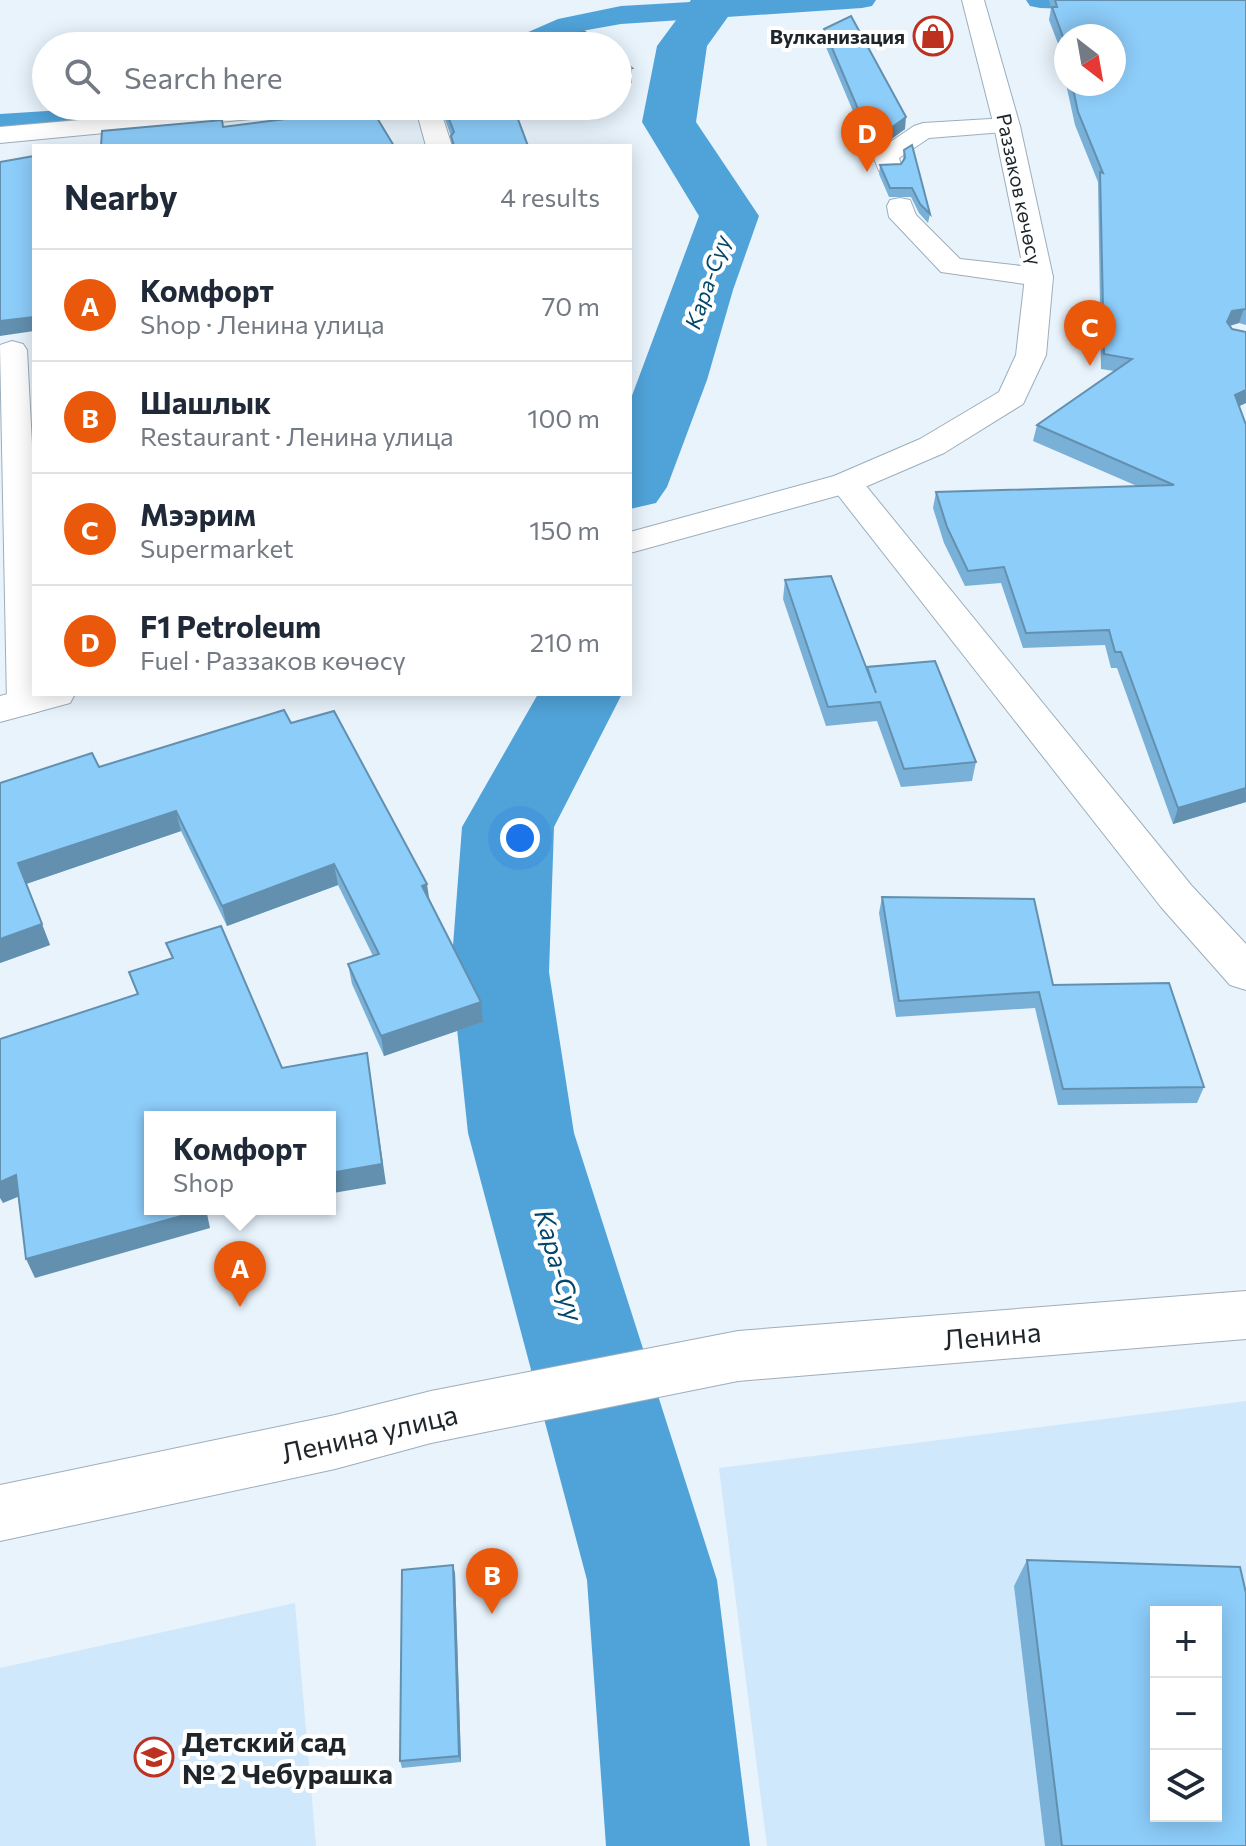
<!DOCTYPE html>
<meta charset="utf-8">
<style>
:root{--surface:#fff;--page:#f2f2f3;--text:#1f2937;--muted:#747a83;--line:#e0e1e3;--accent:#ea580c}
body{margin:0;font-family:Commissioner,sans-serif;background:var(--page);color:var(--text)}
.controls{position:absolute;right:24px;bottom:24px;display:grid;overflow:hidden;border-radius:0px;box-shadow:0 4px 20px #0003}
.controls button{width:72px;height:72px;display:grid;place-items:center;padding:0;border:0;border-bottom:2px solid var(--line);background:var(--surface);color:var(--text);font:40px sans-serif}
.compass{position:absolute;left:1054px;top:24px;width:72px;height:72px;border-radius:50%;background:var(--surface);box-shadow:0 4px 20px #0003;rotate:149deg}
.you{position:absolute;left:520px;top:838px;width:28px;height:28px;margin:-20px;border:6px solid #fff;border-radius:50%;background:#1a73e8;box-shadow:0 0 0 12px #1a73e833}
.badge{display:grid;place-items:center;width:52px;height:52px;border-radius:50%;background:var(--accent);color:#fff;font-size:26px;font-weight:700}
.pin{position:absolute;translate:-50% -66px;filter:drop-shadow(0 2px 4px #0008)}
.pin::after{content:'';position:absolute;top:42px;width:28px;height:24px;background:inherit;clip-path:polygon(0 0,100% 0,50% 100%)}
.popup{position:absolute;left:144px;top:1111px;width:192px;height:104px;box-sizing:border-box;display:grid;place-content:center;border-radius:0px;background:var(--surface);filter:drop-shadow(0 2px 6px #0005);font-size:26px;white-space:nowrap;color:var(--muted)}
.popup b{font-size:30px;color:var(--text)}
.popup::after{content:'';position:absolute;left:50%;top:100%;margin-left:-16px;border:16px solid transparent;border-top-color:var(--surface)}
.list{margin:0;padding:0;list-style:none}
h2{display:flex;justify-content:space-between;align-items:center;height:104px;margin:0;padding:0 32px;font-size:34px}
h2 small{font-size:26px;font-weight:400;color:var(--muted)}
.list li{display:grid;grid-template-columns:52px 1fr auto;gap:24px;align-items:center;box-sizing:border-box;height:112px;padding:0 32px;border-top:2px solid var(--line)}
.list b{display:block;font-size:30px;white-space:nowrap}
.list p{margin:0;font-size:26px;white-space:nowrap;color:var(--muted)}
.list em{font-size:26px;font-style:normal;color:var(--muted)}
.icon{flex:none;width:44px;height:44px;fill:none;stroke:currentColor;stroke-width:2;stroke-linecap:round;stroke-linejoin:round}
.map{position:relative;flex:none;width:1246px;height:1846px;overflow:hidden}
.search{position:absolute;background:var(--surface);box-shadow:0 4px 20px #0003;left:32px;top:32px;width:600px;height:88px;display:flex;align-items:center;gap:20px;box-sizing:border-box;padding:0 28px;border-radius:44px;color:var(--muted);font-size:30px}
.panel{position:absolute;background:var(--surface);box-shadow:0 4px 20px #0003;left:32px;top:144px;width:600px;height:552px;border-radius:0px}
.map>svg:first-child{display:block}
.built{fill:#cfe8fc;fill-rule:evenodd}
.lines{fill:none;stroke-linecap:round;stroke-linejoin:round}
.canal{fill:#50a3d9;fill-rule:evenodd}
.river{fill:#50a3d9;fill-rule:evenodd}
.minor-casing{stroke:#9caebc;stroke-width:2}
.major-casing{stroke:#9caebc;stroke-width:2}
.highway-casing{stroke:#9caebc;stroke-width:2}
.minor{fill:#fff;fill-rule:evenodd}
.major{fill:#fff;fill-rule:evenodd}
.highway{fill:#fff;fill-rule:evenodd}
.wall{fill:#79b0d7}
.shaded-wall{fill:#6390af}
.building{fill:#8dcdfa;stroke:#6390af;stroke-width:2;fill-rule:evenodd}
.labels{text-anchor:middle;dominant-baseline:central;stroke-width:8;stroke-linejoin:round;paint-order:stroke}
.far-poi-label{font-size:20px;font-weight:bold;fill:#1f262b;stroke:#fff;text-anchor:end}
.far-street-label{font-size:20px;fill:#1f262b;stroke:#fff}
.far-water-label{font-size:22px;font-style:italic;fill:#03486c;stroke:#fff}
.water-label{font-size:26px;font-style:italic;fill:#03486c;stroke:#fff}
.near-street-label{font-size:28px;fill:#1f262b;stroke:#fff}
.near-poi-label{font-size:28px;font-weight:bold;fill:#1f262b;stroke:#fff;text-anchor:start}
</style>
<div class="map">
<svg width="1246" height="1846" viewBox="0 0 1246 1846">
<rect width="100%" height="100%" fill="#e8f3fc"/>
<g class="built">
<path d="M 1246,1401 L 1246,1846 L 767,1846 L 719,1468 ZM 1156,1612 L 1216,1612 L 1216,1816 L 1156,1816 Z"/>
<polygon points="295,1603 316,1846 0,1846 0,1668"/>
</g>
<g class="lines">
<g class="canal">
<polygon points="725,0 876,0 872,6 862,8 621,24 576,32 545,46 505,46 510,40 558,19 621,6"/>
<polygon points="1026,0 1246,0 1246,16 1040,8 1030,6"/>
<polygon points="125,106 280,106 275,113 264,115 0,134 0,114"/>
</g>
<g class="river">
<polygon points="691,0 740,0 707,46 696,122 759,216 733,290 707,380 667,487 656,503 630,509 630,401 699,216 642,122 657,46"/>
<polygon points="538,694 622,694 554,827 549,972 574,1133 717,1580 750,1846 606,1846 587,1580 468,1133 451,972 462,827"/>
</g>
<g class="minor-casing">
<g id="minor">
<polygon points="240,106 325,106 322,111 313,113 0,143 0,127"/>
<polygon points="415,106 439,106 452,146 426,146"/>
<polygon points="1007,118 1016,121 1020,126 1016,131 929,138 899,158 901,165 897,171 879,171 873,156 877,151 914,126 923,123"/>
<polygon points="900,198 910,200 916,215 960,259 1039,268 1049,271 1053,277 1049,283 1039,286 941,272 889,217 887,206 890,200"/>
<polygon points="12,341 23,344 27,350 34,482 34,694 45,694 45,702 40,711 26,715 12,711 7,702 0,345"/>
<polygon points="846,473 858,476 1191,885 1246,944 1246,990 1230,985 1161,907 834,490 829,483 834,476"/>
</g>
</g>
<g class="major-casing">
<polygon id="major" points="1246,1291 1246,1339 738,1381 431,1443 335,1469 0,1541 0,1485 335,1415 431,1391 738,1331"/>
</g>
<g class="highway-casing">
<g id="highway">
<polygon points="962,0 984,0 1020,126 1053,277 1046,355 1023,404 944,453 858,490 630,553 630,532 834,476 920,439 999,392 1016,355 1025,277 994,126"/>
<polygon points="34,687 34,694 75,694 70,703 0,722 0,696"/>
</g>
</g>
<use href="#minor" class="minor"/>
<use href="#major" class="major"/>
<use href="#highway" class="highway"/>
</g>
<g class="wall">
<polygon points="1049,0 1246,0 1246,325 1239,323 1230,326 1246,403 1239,406 1246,802 1173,824 1117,668 1111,668 1105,645 1023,648 1001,583 965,586 944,543 933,508 936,492 1137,486 1033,441 1037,425 1114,371 1101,369 1098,182 1075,125 1066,84 1114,84 1066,36 1066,84 1063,71 1065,62 1049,20 1051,8"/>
<polygon points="824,29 905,129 871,154 823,40"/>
<polygon points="440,106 513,106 528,146 452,146 451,136"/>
<polygon points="904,150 930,214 928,223 919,213 911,197 889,197 879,174 880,165 901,164 903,161"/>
<polygon points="785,580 867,668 976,762 972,781 901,787 877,721 826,726 783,599"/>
<polygon points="291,723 430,901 483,1022 384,1056 352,984 348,964 373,956 338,885 227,926 181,831 26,884 50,945 0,963 0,783 99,767"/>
<polygon points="882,897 1053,985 1204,1087 1197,1103 1058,1105 1035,1008 896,1017 879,913"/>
<polygon points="1027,1560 1246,1846 1045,1846 1014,1586"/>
<polygon points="455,1573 461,1762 402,1768 400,1761"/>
</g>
<g class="shaded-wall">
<polygon points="632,68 632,83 618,85 618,70"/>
<polygon points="906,117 905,129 871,154 872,142"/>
<polygon points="1244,308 1239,323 1228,326 1227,322 1232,311"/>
<polygon points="34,317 34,331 0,336 0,321"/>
<polygon points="1246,390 1246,403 1231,410 1235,395"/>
<polygon points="1246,788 1246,802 1173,824 1178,808"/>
<polygon points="176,811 181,831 26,884 18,863"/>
<polygon points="334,864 338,885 227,926 222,906"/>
<polygon points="427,884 430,904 422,886"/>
<polygon points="42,924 50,945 0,963 0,939"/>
<polygon points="481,1002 483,1022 384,1056 381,1036"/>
<polygon points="367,1053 386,1184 333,1193 330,1173"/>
<polygon points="16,1175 25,1194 3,1203 0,1198 0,1182"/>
<polygon points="203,1209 206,1209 210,1228 35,1278 26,1259"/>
<polygon points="453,1565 455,1573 461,1762 459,1756"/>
</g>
<g class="building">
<polygon points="1055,0 1246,0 1246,309 1232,311 1227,322 1232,329 1246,332 1246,390 1235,395 1246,425 1246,788 1178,808 1121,652 1115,652 1109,630 1026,633 1004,567 968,571 947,527 936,492 1174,485 1037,425 1132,359 1104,354 1100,172 1103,173 1078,112 1072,84 1114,84 1114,36 1066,36 1066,45 1052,7 1057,7"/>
<polygon points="851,16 906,117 872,142 824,29"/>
<polygon points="584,31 604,46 532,46 527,42"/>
<polygon points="618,57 632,68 618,70"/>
<polygon points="444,106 513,106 528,146 454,146 451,136 454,132"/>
<polygon points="371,108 394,146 101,146 102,131 222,120 223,127"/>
<polygon points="912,145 930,214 920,204 912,188 890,188 880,165 901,164 905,158 904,150"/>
<polygon points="34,156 34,317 0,321 0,162"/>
<polygon points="831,576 876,693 867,667 935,661 976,762 904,769 880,702 828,707 785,580"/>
<polygon points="284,710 291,723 334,711 427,884 422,886 481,1002 381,1036 348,964 379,954 334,864 222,906 176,811 18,863 42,924 0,939 0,783 92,753 99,767"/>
<polygon points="882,897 1034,899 1053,985 1169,983 1204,1087 1063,1089 1039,992 899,1001"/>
<polygon points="221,926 282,1068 367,1053 382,1164 330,1173 330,1117 150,1117 150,1209 203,1210 26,1259 16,1175 0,1182 0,1039 138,994 129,972 173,958 166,943"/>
<path d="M 1027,1560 L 1240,1567 L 1246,1593 L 1246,1846 L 1062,1846 ZM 1156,1612 L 1216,1612 L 1216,1816 L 1156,1816 Z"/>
<polygon points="453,1565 459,1756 400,1761 402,1570"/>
</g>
<defs>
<g id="shop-ring" transform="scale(2)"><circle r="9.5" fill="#fff" stroke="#bd3121" stroke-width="1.5"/><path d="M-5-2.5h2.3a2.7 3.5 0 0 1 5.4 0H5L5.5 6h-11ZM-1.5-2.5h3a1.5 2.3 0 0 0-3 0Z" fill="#bd3121"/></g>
<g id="school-ring" transform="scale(2)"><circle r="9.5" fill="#fff" stroke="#bd3121" stroke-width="1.5"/><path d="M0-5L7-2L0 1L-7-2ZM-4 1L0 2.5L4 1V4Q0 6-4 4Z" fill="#bd3121"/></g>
</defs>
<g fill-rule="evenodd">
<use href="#shop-ring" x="933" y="36"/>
<use href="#school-ring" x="154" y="1757"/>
</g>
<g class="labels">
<g class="far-poi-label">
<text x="905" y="36">Вулканизация</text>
</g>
<g class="far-street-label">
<text transform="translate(1020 189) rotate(78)">Раззаков көчөсү</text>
</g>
<g class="far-water-label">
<text transform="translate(707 282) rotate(-71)">Кара-Суу</text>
</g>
<g class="water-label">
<text transform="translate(560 1265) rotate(74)">Кара-Суу</text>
</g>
<g class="near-street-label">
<text transform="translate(992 1335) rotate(-5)">Ленина</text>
<text transform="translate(369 1433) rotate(-13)">Ленина улица</text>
</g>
<g class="near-poi-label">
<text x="182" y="1741">Детский сад<tspan x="182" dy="32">№ 2 Чебурашка</tspan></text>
</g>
</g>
</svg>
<div class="controls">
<button>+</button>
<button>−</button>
<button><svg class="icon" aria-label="layers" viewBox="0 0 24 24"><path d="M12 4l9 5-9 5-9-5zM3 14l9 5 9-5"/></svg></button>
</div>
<svg class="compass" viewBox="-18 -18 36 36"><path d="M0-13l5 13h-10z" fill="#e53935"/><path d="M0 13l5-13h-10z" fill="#747a83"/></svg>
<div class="you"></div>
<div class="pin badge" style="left:240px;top:1307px">A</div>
<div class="popup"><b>Комфорт</b>Shop</div>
<div class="pin badge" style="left:492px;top:1614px">B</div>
<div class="pin badge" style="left:1090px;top:366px">C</div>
<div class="pin badge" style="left:867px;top:172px">D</div>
<div class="search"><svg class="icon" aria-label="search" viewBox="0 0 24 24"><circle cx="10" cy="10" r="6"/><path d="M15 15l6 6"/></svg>Search here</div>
<section class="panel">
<h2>Nearby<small>4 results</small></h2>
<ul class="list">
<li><span class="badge">A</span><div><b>Комфорт</b><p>Shop · Ленина улица</p></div><em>70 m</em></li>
<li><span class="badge">B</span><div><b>Шашлык</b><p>Restaurant · Ленина улица</p></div><em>100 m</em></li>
<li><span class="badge">C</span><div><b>Мээрим</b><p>Supermarket</p></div><em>150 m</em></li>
<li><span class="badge">D</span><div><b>F1 Petroleum</b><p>Fuel · Раззаков көчөсү</p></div><em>210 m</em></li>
</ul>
</section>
</div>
